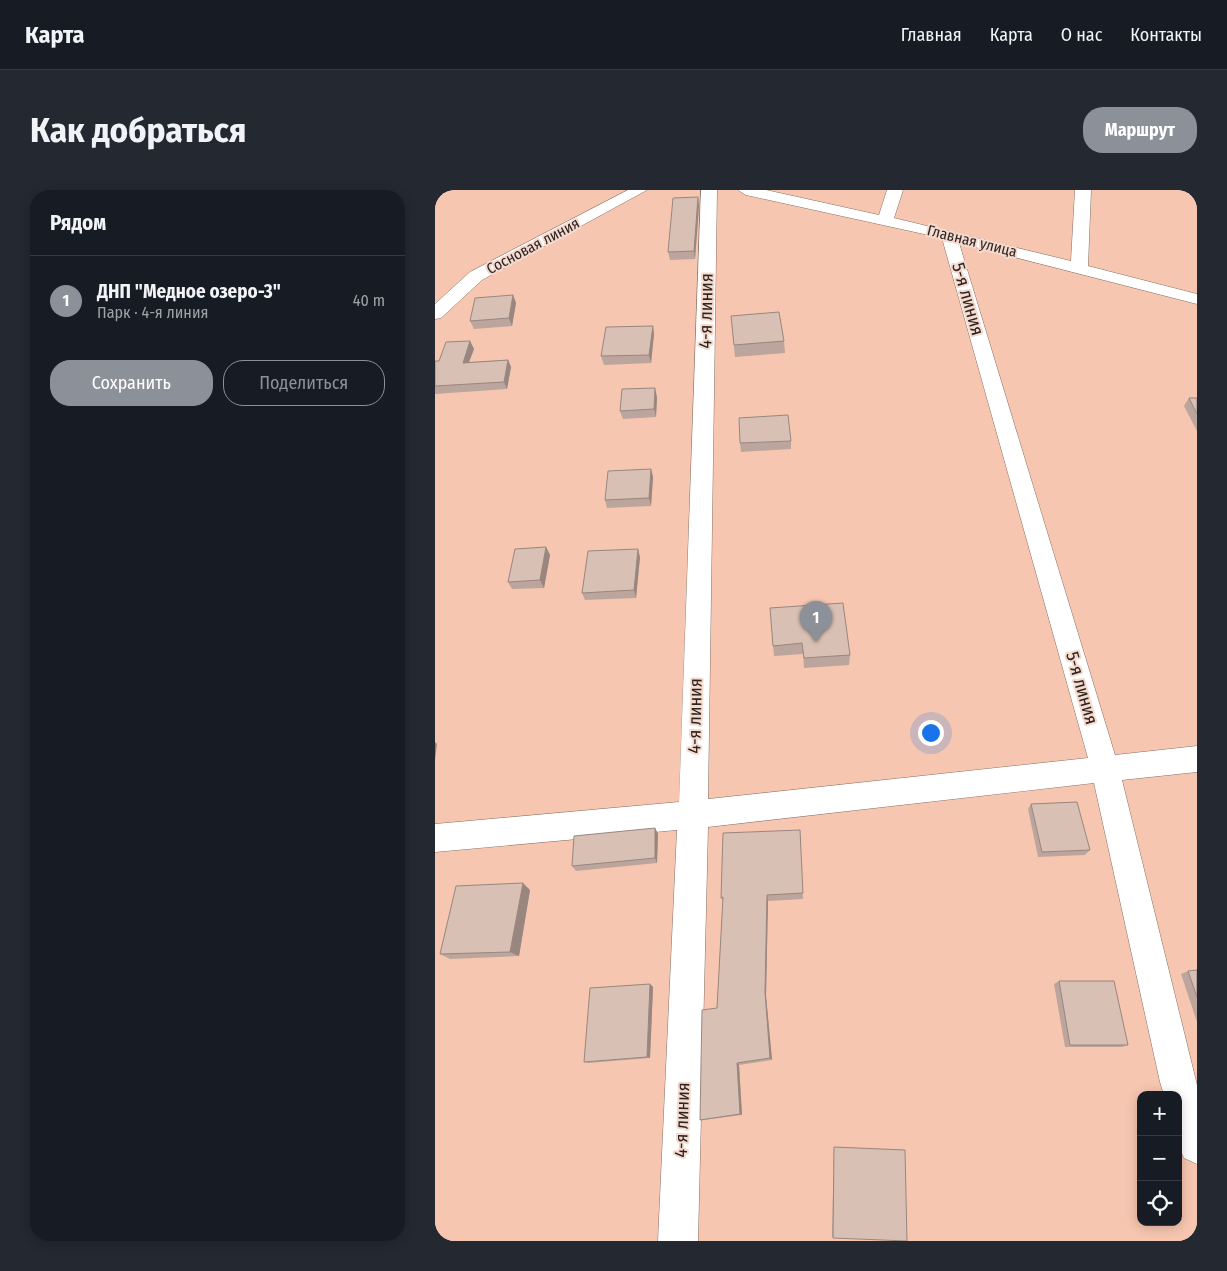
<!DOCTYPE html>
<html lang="ru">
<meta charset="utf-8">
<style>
:root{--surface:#171b24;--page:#242831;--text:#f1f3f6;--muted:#9ea1a6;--line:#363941;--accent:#8c9099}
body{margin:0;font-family:"Fira Sans Condensed",sans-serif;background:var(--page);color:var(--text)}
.controls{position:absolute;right:15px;bottom:15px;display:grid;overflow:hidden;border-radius:10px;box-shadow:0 2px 12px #0003}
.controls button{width:45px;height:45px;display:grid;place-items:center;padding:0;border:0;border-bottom:1px solid var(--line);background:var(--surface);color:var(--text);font:25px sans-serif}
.you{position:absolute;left:495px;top:542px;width:18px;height:18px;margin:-12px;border:4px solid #fff;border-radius:50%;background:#1a73e8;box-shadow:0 0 0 8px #1a73e833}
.badge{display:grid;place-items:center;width:32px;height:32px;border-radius:50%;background:var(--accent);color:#fff;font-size:16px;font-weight:700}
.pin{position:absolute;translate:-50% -41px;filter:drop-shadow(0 1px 2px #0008)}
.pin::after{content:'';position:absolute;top:26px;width:18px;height:15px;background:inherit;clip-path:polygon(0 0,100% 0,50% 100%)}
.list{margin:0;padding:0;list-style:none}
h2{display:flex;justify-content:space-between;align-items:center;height:65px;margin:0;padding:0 20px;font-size:21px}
h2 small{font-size:16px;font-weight:400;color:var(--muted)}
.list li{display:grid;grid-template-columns:32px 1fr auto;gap:15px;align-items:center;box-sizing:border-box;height:90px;padding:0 20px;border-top:1px solid var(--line)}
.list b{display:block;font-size:19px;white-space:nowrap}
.list p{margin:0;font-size:16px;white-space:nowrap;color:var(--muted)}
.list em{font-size:16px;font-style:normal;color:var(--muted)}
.actions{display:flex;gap:10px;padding:15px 20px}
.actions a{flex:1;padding:11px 0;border:1px solid var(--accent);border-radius:20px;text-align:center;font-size:18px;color:var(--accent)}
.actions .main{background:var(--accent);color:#fff}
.icon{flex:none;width:28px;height:28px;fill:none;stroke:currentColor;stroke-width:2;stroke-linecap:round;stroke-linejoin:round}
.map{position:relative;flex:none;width:762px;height:1051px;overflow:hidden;border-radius:20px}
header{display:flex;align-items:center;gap:30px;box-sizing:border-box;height:70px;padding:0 25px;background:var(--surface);border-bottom:1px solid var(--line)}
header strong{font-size:24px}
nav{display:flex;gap:28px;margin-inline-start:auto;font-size:18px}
.intro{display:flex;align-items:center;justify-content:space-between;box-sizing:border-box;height:120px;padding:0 30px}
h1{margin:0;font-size:35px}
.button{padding:12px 22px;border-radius:20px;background:var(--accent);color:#fff;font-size:18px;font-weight:700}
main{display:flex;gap:30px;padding:0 30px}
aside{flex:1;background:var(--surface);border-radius:20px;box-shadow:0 2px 12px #0003}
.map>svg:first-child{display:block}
.green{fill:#f7c6b0;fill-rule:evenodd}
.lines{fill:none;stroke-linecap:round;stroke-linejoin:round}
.minor-casing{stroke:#877065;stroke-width:1}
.minor{fill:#fff;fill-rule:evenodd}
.wall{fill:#bba59c}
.shaded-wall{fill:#98867f}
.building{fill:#d9c0b5;stroke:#98867f}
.labels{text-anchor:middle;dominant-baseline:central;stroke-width:4;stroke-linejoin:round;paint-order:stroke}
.far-street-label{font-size:15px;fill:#2d231f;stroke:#f4dace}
.street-label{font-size:18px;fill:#2d231f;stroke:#f4dace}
</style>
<header>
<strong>Карта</strong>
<nav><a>Главная</a><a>Карта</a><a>О нас</a><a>Контакты</a></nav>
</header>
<div class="intro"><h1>Как добраться</h1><a class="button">Маршрут</a></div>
<main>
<aside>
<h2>Рядом<small></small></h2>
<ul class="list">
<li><span class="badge">1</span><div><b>ДНП &quot;Медное озеро-3&quot;</b><p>Парк · 4-я линия</p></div><em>40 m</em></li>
</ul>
<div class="actions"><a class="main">Сохранить</a><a>Поделиться</a></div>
</aside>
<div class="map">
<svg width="762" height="1051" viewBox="0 0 762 1051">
<rect width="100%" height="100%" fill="#f4dace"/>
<path class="green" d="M 0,0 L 762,0 L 762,1051 L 0,1051 ZM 706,905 L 743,905 L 743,1032 L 706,1032 Z"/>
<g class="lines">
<g class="minor-casing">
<g id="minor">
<polygon points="193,0 212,0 47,90 6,128 0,129 0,114 35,82"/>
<polygon points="266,0 282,0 273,609 653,568 507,48 311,5 303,0 331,0 444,25 452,0 468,0 459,28 636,71 640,0 656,0 653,76 762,104 762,114 524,53 680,565 762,556 762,582 687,590 762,895 762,974 749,968 743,955 743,905 729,905 725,892 659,593 273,637 263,1051 223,1051 242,640 0,662 0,634 244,612"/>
</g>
</g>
<use href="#minor" class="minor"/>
</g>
<g class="wall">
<polygon points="263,7 264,16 260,69 235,70 233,62"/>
<polygon points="78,105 81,113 77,136 39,139 35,131"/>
<polygon points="296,126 349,151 350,163 300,167"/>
<polygon points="218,136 219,144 216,173 169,175 166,166"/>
<polygon points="35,151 39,159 34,172 73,170 76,177 72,199 0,204 0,171 4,171"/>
<polygon points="222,207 221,227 188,229 185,221"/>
<polygon points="754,208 762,208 762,241 749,216"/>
<polygon points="356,251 356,259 306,262 305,253"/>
<polygon points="216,279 218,287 216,316 172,318 170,310"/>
<polygon points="111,357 115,365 109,398 77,399 73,392"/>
<polygon points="205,367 201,408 150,410 147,403"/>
<polygon points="335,418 415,465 414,475 369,478 368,464 339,466"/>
<polygon points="596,614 655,660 650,665 603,667 593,619"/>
<polygon points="220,638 223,644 222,673 141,681 137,676"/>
<polygon points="365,640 368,709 333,711 331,806 337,870 304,875 307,925 268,930 265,930 282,818 288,711 286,708"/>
<polygon points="95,700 84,766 15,769 5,764"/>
<polygon points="762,780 762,832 746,784 753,781"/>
<polygon points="624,791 693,855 687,857 630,857 619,794"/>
<polygon points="215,794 218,797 215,868 153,873 149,872"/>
<polygon points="399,957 470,960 398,1048 397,1045"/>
</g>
<g class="shaded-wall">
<polygon points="263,7 264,16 260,69 259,61"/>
<polygon points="78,105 81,113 77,136 74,128"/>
<polygon points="218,136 219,144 216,173 214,165"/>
<polygon points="35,151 39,159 31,180 28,173"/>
<polygon points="73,170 76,177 72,199 69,192"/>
<polygon points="220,198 222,207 221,227 219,219"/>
<polygon points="216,279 218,287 216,316 214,308"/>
<polygon points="111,357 115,365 109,398 105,390"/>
<polygon points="203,359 205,367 201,408 199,400"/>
<polygon points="0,552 2,554 0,570"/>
<polygon points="220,638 223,644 222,673 220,668"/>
<polygon points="88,693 95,700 84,766 75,762"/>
<polygon points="332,705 333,711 331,806 337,870 335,868 330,802"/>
<polygon points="215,794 218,797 215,868 212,867"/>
<polygon points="302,873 304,875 307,925 305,924"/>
</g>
<g class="building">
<polygon points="263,7 259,61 233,62 238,8"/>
<polygon points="78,105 74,128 35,131 40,108"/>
<polygon points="344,122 349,151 299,155 296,126"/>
<polygon points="218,136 214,165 166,166 171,137"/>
<polygon points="35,151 28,173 73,170 69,192 0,196 0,171 4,171 11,152"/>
<polygon points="220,198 219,219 185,221 187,199"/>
<polygon points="754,208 762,208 762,224"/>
<polygon points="353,225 356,251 305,253 304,228"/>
<polygon points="216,279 214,308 170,310 173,281"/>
<polygon points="111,357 105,390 73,392 80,359"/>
<polygon points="203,359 199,400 147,403 153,361"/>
<polygon points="408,413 415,465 369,468 367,453 338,456 335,418"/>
<polygon points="642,612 655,660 607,662 596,614"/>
<polygon points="220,638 220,668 137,676 139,646"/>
<polygon points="365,640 368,703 332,705 330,802 335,868 302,873 305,924 265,930 267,820 282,818 288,707 286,708 288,643"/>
<polygon points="88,693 75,762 5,764 21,696"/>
<polygon points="762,780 762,807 753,781"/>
<polygon points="624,791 679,791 693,855 635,855"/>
<polygon points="215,794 212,867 149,872 155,798"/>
<polygon points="399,957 470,960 472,1051 398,1048"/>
</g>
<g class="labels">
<g class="far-street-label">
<text transform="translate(537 51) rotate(14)">Главная улица</text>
<text transform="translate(98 56) rotate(-28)">Сосновая линия</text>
</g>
<g class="street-label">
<text transform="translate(533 109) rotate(74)">5-я линия</text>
<text transform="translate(271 121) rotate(-89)">4-я линия</text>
<text transform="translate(647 498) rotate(74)">5-я линия</text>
<text transform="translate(260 526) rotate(-89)">4-я линия</text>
<text transform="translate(247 930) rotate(-88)">4-я линия</text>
</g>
</g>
</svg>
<div class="controls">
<button>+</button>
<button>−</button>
<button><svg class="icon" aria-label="locate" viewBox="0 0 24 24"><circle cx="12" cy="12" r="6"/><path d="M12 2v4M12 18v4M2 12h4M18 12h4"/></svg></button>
</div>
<div class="you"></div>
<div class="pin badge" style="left:381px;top:452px">1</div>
</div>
</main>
